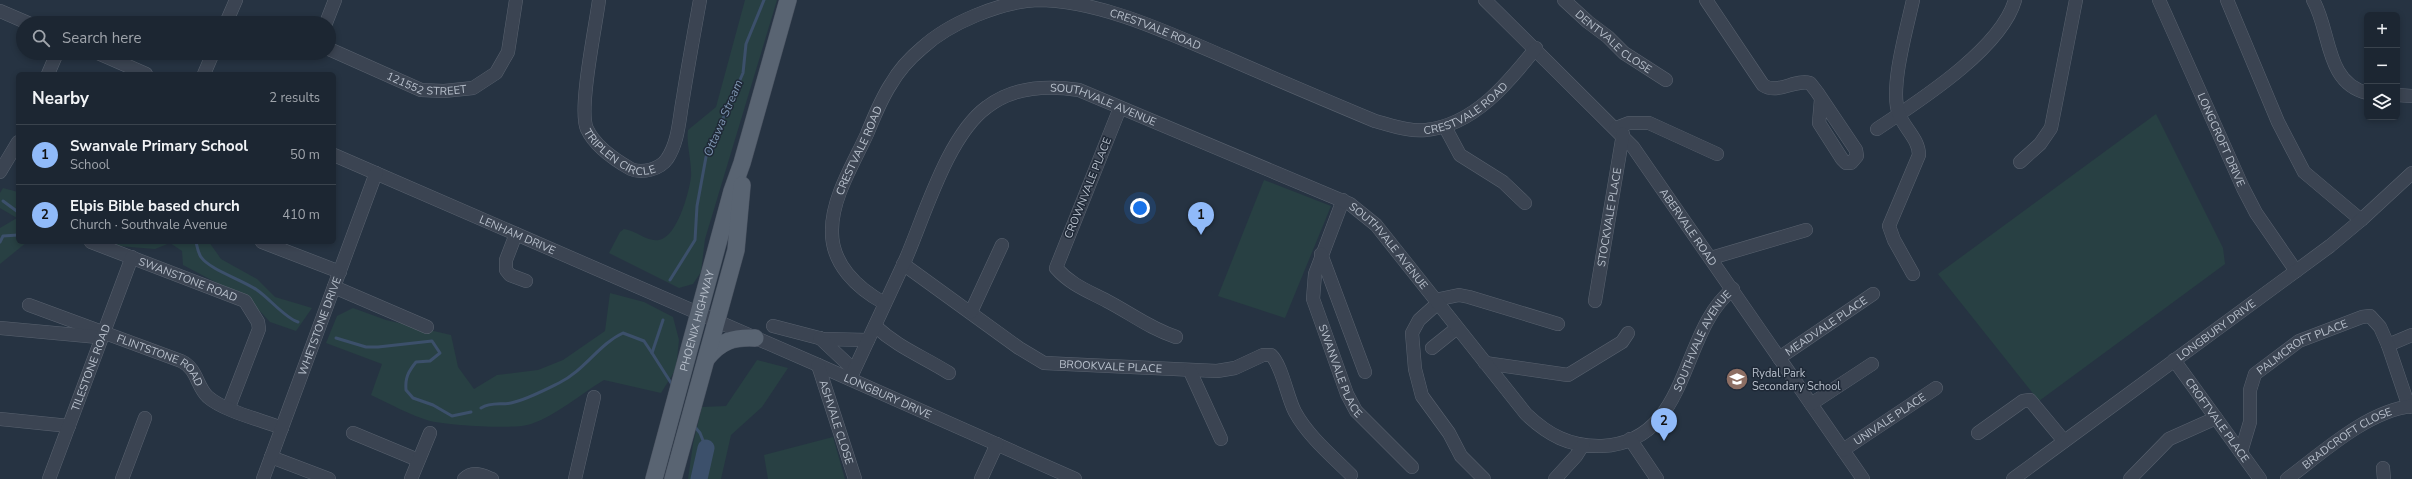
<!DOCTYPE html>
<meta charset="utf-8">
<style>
:root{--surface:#1c2632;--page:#29323e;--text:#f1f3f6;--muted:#a0a5ac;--line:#3a434d;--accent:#90baf9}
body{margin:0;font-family:"Nunito Sans",sans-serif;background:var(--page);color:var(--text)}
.controls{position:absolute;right:12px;top:12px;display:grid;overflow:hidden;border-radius:6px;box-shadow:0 2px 6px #0003}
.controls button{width:36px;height:36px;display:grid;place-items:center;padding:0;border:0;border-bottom:1px solid var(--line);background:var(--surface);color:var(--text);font:20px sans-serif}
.you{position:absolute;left:1140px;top:208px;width:14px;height:14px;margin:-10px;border:3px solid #fff;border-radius:50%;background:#1a73e8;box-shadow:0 0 0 6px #1a73e833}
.badge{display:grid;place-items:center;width:26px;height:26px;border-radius:50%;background:var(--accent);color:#111;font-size:13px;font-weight:700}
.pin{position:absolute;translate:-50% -33px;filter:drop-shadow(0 1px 2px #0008)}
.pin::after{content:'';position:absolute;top:21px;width:14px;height:12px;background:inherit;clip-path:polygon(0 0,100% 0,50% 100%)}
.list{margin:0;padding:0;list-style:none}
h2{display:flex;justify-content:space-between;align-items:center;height:52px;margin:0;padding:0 16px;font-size:17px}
h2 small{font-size:13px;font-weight:400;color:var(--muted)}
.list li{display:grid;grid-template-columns:26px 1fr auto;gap:12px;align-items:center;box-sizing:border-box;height:60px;padding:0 16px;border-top:1px solid var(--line)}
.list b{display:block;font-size:15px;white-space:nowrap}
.list p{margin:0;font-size:13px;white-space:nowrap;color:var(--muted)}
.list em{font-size:13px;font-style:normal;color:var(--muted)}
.icon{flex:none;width:22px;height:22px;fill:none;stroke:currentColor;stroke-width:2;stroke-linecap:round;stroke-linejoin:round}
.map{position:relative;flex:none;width:2412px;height:479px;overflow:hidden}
.search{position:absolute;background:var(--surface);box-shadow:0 2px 6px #0003;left:16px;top:16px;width:320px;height:44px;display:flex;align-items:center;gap:10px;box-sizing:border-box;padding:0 14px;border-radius:22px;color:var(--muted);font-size:15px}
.panel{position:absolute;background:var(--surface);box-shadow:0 2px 6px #0003;left:16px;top:72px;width:320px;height:172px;border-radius:6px}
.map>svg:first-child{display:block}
.green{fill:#284043}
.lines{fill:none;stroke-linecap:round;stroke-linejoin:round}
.stream{stroke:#3c506b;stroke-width:3}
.river{stroke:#3c506b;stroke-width:17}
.minor-casing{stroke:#59626f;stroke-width:14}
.major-casing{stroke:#47505e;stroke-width:18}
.minor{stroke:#3b4452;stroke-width:13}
.major{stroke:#596472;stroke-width:17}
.labels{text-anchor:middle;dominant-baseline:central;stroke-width:3;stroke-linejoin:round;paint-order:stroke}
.street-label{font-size:11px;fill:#b8c0cc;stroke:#1f2937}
.poi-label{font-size:11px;fill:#b8c0cc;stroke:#1f2937;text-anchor:start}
.water-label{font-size:12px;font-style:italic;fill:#7f96b2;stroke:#1f2937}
</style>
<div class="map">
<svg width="2412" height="479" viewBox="0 0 2412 479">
<rect width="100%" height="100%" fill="#263342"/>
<g class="green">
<path d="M 745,0 L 777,0 L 705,239 L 701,272 L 693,284 L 679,288 L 609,253 L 620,232 L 624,229 C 637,231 647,242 659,240 C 677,237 689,193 691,177 C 692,161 686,145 688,130 L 716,107 Z"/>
<polygon points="2156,114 2223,248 2225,264 2039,401 1938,274"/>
<polygon points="1264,180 1331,206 1285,318 1218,296"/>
<polygon points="3,188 18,192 18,242 27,242 0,264 0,228 17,218 0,208 0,193"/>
<polygon points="106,242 209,242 221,259 257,279 275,297 312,308 296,331 270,322 244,294 219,284 183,265 182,251 170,243 155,249 118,246"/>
<path d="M 610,293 L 644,302 L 673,317 L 679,340 L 676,369 L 661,393 L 604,380 C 579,395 557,415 531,424 C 515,430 447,425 430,421 C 410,415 390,404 371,395 L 382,364 L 326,343 L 337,316 L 353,308 L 386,320 L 451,335 L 458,367 L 474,389 L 497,375 L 538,370 L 563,360 L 605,331 Z"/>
<polygon points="757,360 788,368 762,407 731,435 721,479 688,479 693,444 702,407 726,406"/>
<polygon points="833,437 845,479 768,479 764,455"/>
</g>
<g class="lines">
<g class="stream">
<polyline points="3,201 18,212"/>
<polyline points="0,242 3,236 18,235"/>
<path d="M 196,242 C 197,246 198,253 201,257 C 210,270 243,280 257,290 C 269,298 285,318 298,322"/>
<polyline points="670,280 695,240 697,206 706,157 743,73 746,44 764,0"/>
<polyline points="663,320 652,353 673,386"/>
<path d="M 336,338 L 366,347 L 378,347 L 432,341 L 440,353 L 430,361 L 416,362 C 408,372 405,378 406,390 L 413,398 L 433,405 L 452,416 L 471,412"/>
<path d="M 481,408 C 491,402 500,405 511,403 C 526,400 545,390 559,383 C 584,371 599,344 623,333 L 644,341 L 652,353"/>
<polyline points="695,427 700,433 706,448"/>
</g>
<polyline class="river" points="699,479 706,448"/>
<g class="minor-casing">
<g id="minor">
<path id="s1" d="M 599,0 C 596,25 578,110 587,129 C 595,146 615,160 631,169 C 642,174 660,169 667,159 C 679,141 679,119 683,98 C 688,66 694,33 700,0"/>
<path id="s2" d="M 1485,0 L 1633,147 L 1863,479"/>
<path id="s3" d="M 1564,0 L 1588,22 L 1608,37 L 1624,53 L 1666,80"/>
<path d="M 1706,0 L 1763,85 C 1778,95 1794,79 1810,83 L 1817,92 L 1856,150 L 1857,156 L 1851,163 L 1846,163 L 1842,159 L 1819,123 L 1821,99"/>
<path id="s4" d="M 2159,0 L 2243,188 L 2256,213 L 2296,271"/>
<polyline points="2227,0 2278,122 2304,172 2361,220"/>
<path d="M 2313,0 C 2331,31 2325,83 2367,93"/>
<polyline points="0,11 28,23"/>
<polyline points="226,23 236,0"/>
<polyline points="326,23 335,0"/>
<path id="s5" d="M 329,49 L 421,90 L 444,91 L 473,88 L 496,73 L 508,52 L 516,0"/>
<polyline points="98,53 146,74"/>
<polyline points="48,74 57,53"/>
<polyline points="204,74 213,53"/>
<polyline points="2397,95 2412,96"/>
<path d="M 1120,108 L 1056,268 C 1071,285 1088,291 1107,301 C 1132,314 1149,328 1176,337"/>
<polyline points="1445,127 1460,155 1503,182 1525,203"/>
<polyline points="1616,128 1629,123 1649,123 1717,154"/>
<path d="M 1877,129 C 1919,101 2001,49 2015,0"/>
<path id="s6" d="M 334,155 L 818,365 L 1075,479"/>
<polyline points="2020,162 2040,144 2051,128 2076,0"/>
<polyline points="0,172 18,142"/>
<path id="s7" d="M 1343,200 L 1315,274 L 1313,299 L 1347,394 L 1356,411 L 1412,467"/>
<polyline points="516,234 506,260 506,270 510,275 526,281"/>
<path id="s8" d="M 91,242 L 245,301 L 258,322 L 259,329 L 229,407"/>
<polyline points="262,242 340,272"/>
<polyline points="1321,254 1365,372"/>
<polyline points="1711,258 1806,230"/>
<path id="s9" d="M 903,264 L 1019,348 L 1044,363 L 1217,371 L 1235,368 L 1263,355 L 1271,355 C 1282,365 1287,397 1295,412 C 1308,436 1332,456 1351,475"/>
<path d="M 1913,274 L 1894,240 L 1889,226 L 1919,155 C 1919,139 1904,128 1899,114 C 1889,89 1907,28 1913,0"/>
<polyline points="334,287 427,327"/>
<polyline points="1435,300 1459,295 1469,297 1558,324"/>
<path id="s10" d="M 1595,301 L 1623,134"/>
<path id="s11" d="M 884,303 C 857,288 831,264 832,230 C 832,197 854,163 867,134 C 874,117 881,99 891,84 C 899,70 910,58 922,48 C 949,23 1000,2 1037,0 C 1099,0 1169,33 1225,57 C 1275,79 1325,100 1375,121 C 1391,125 1409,132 1426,130 C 1474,125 1508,83 1536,48"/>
<polyline points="1438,303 1419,320 1412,333 1415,369 1422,396 1449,433 1461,456 1484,479"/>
<path id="s12" d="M 29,305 L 181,361 C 198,369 196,386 208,397 C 224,411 261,420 282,428"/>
<polyline points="971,312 1002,245"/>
<polyline points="773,326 823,339 868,340"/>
<path d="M 875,326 C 899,348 922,356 949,373"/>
<polyline points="0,328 98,337"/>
<polyline points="820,338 854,370"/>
<polyline points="2388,345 2412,335"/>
<polyline points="1432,348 1457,328"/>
<path id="s13" d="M 1779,358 L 1873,294"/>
<path id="s14" d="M 2174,360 L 2260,479"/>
<polyline points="1485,363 1568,375 1622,342 1628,333"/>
<path id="s15" d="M 818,365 L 855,479"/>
<polyline points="1190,371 1221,439"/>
<path id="s16" d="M 850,379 C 868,341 886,302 904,263 C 924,218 947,136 987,107 C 1014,86 1047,85 1079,90 L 1350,204 L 1376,225 L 1526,414 C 1548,435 1570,447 1602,446 C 1691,442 1679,331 1733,289"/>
<polyline points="1811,404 1872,364"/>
<polyline points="0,419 69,426"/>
<polyline points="353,433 418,460"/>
<polyline points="1978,433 2023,401 2030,400 2064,441"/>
<polyline points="1630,439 1657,479"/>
<path id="s17" d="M 1843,450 L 1936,388"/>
<path id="s18" d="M 2241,452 L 2250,422 L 2250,390 L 2255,374 L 2299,341 L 2362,317 L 2370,316 L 2380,327 L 2388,345 L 2409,407"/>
<polyline points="271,457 329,479"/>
<polyline points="2383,468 2384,479"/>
<path id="s19" d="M 49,479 L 132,257"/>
<polyline points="122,479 145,418"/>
<path id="s20" d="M 263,479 L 376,173"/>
<polyline points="411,479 430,433"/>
<path d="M 464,479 C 473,470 482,475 492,479"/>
<polyline points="575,479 594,397"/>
<polyline points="981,479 997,444"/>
<polyline points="1555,479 1576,456 1583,445"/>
<path id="s21" d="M 2013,479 L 2330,246 L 2361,220 L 2412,173"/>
<polyline points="2130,479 2169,439 2216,418"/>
<path id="s22" d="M 2287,479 C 2322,453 2367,411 2412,406"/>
</g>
</g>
<g class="major-casing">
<g id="major">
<path d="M 707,358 C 721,341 733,337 755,338"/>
<path id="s23" d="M 654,479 L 732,191 L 742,163 L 788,0"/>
<polyline points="673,479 736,250 742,185"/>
</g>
</g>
<use href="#minor" class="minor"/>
<use href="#major" class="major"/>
</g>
<defs>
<g id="school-disc" transform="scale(1.15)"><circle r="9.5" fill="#8d6e63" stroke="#1f2937"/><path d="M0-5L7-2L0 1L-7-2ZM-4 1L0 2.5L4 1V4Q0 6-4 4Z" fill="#fff"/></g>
</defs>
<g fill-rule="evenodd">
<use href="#school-disc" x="1737" y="379"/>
</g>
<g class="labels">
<g class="street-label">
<text stroke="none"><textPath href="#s11" startOffset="550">CRESTVALE ROAD</textPath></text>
<text stroke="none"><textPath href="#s3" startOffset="65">DENTVALE CLOSE</textPath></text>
<text stroke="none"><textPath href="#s5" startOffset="105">121552 STREET</textPath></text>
<text stroke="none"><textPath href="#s11" startOffset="886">CRESTVALE ROAD</textPath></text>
<text stroke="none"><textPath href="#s16" startOffset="430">SOUTHVALE AVENUE</textPath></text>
<text stroke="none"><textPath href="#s4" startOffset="153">LONGCROFT DRIVE</textPath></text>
<text stroke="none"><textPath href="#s1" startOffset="173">TRIPLEN CIRCLE</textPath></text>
<text stroke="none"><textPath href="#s11" startOffset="179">CRESTVALE ROAD</textPath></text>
<text transform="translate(1088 188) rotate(-68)">CROWNVALE PLACE</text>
<text stroke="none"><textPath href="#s10" startOffset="85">STOCKVALE PLACE</textPath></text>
<text stroke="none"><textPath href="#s2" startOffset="306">ABERVALE ROAD</textPath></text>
<text stroke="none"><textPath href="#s6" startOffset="200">LENHAM DRIVE</textPath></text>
<text stroke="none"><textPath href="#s16" startOffset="754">SOUTHVALE AVENUE</textPath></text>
<text stroke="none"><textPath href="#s8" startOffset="104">SWANSTONE ROAD</textPath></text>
<text stroke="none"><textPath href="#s23" startOffset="164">PHOENIX HIGHWAY</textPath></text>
<text stroke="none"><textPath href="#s20" startOffset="163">WHETSTONE DRIVE</textPath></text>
<text stroke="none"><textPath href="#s13" startOffset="57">MEADVALE PLACE</textPath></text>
<text stroke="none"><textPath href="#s21" startOffset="252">LONGBURY DRIVE</textPath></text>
<text stroke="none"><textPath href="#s16" startOffset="1211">SOUTHVALE AVENUE</textPath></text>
<text stroke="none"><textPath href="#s18" startOffset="135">PALMCROFT PLACE</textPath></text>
<text stroke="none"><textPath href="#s12" startOffset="144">FLINTSTONE ROAD</textPath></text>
<text stroke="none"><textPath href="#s9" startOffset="239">BROOKVALE PLACE</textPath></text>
<text stroke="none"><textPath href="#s19" startOffset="119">TILESTONE ROAD</textPath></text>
<text stroke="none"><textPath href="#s7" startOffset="181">SWANVALE PLACE</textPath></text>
<text stroke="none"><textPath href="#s6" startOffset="604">LONGBURY DRIVE</textPath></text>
<text stroke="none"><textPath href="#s17" startOffset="56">UNIVALE PLACE</textPath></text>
<text stroke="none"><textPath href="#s14" startOffset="74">CROFTVALE PLACE</textPath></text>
<text stroke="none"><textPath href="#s15" startOffset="60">ASHVALE CLOSE</textPath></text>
<text stroke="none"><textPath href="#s22" startOffset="73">BRADCROFT CLOSE</textPath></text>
</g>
<g class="poi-label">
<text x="1752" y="373">Rydal Park<tspan x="1752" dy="13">Secondary School</tspan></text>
</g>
<g class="water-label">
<text transform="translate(723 118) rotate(-67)">Ottawa Stream</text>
</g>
</g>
</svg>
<div class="controls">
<button>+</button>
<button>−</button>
<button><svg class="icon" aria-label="layers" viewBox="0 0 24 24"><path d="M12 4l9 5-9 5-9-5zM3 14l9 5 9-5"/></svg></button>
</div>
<div class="you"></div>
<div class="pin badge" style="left:1201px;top:235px">1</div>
<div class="pin badge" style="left:1664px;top:441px">2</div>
<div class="search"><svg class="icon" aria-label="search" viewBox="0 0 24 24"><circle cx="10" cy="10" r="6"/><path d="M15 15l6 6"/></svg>Search here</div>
<section class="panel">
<h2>Nearby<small>2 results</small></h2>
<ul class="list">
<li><span class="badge">1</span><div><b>Swanvale Primary School</b><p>School</p></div><em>50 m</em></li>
<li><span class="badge">2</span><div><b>Elpis Bible based church</b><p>Church · Southvale Avenue</p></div><em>410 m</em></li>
</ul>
</section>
</div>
